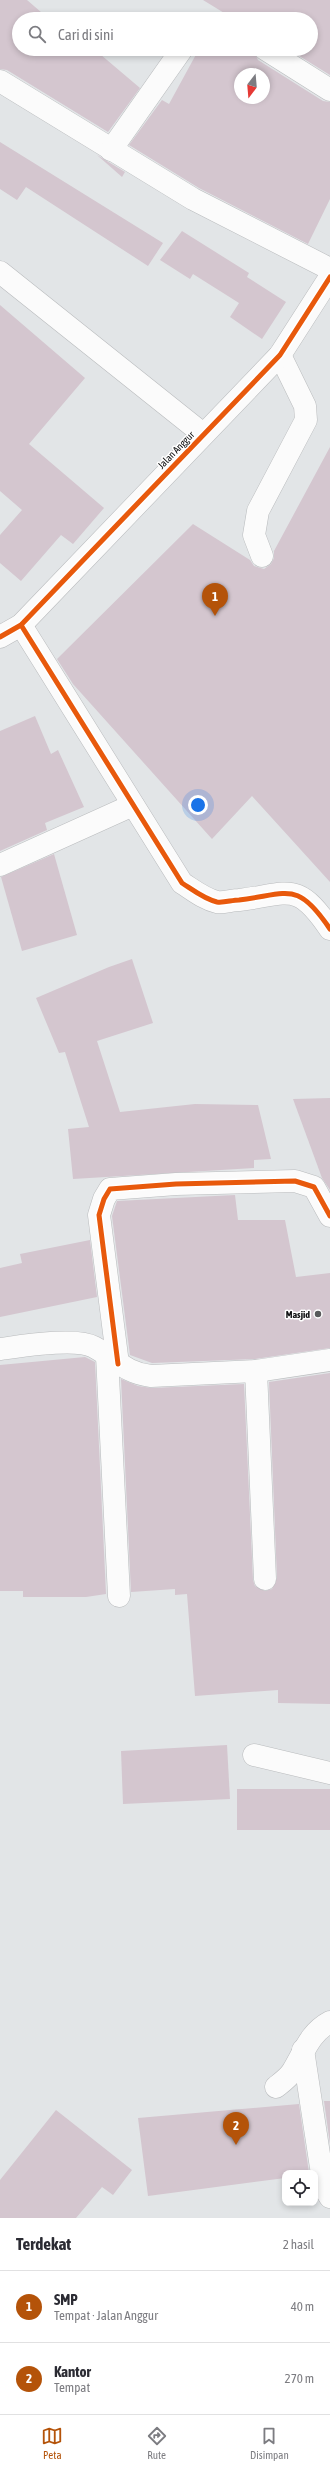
<!DOCTYPE html>
<html lang="id">
<meta charset="utf-8">
<style>
:root{--surface:#fff;--page:#f2f2f3;--text:#2b2b33;--muted:#7c7c81;--line:#e1e1e2;--accent:#b45309}
body{margin:0;font-family:"Asap Condensed",sans-serif;background:var(--page);color:var(--text)}
.controls{position:absolute;right:12px;bottom:12px;display:grid;overflow:hidden;border-radius:8px;box-shadow:0 2px 6px #0003}
.controls button{width:36px;height:36px;display:grid;place-items:center;padding:0;border:0;border-bottom:1px solid var(--line);background:var(--surface);color:var(--text);font:20px sans-serif}
.compass{position:absolute;left:234px;top:68px;width:36px;height:36px;border-radius:50%;background:var(--surface);box-shadow:0 2px 6px #0003;rotate:196deg}
.you{position:absolute;left:198px;top:805px;width:14px;height:14px;margin:-10px;border:3px solid #fff;border-radius:50%;background:#1a73e8;box-shadow:0 0 0 6px #1a73e833}
.badge{display:grid;place-items:center;width:26px;height:26px;border-radius:50%;background:var(--accent);color:#fff;font-size:13px;font-weight:700}
.pin{position:absolute;translate:-50% -33px;filter:drop-shadow(0 1px 2px #0008)}
.pin::after{content:'';position:absolute;top:21px;width:14px;height:12px;background:inherit;clip-path:polygon(0 0,100% 0,50% 100%)}
.list{margin:0;padding:0;list-style:none}
h2{display:flex;justify-content:space-between;align-items:center;height:52px;margin:0;padding:0 16px;font-size:17px}
h2 small{font-size:13px;font-weight:400;color:var(--muted)}
.list li{display:grid;grid-template-columns:26px 1fr auto;gap:12px;align-items:center;box-sizing:border-box;height:72px;padding:0 16px;border-top:1px solid var(--line)}
.list b{display:block;font-size:15px;white-space:nowrap}
.list p{margin:0;font-size:13px;white-space:nowrap;color:var(--muted)}
.list em{font-size:13px;font-style:normal;color:var(--muted)}
.icon{flex:none;width:22px;height:22px;fill:none;stroke:currentColor;stroke-width:2;stroke-linecap:round;stroke-linejoin:round}
.map{position:relative;flex:none;width:330px;height:2218px;overflow:hidden}
.search{position:absolute;background:var(--surface);box-shadow:0 2px 6px #0003;left:12px;right:12px;top:12px;height:44px;display:flex;align-items:center;gap:10px;box-sizing:border-box;padding:0 14px;border-radius:22px;color:var(--muted);font-size:15px}
.sheet{height:196px;background:var(--surface)}
nav{display:flex;justify-content:space-around;align-items:center;box-sizing:border-box;height:56px;border-top:1px solid var(--line);background:var(--surface);font-size:11px;color:var(--muted)}
nav a{display:grid;justify-items:center;gap:2px}
nav .on{color:var(--accent)}
.map>svg:first-child{display:block}
.building{fill:#d4c6cf;fill-rule:evenodd}
.lines{fill:none;stroke-linecap:round;stroke-linejoin:round}
.minor-casing{stroke:#b9bbbd;stroke-width:23}
.minor{stroke:#fbfbfb;stroke-width:22}
.cycleway-casing{stroke:#fff;stroke-width:8}
.cycleway{stroke:#e8590c;stroke-width:5}
.poi-dot{fill:#585a5b;stroke:#fff;stroke-width:1.5}
.labels{text-anchor:middle;dominant-baseline:central;stroke-width:3;stroke-linejoin:round;paint-order:stroke}
.street-label{font-size:10px;fill:#0e0f10;stroke:#fff}
.poi-label{font-size:10px;font-weight:bold;fill:#0e0f10;stroke:#fff;text-anchor:end}
</style>
<div class="map">
<svg width="330" height="2218" viewBox="0 0 330 2218">
<rect width="100%" height="100%" fill="#e2e5e7"/>
<g class="building">
<polygon points="0,0 27,0 49,19 19,19 19,49 94,49 140,88 108,132 7,70 0,69"/>
<polygon points="203,0 330,0 330,75 288,49 311,49 311,19 234,19"/>
<path d="M 199,49 L 253,49 L 258,60 L 323,101 L 330,102 L 330,199 L 308,244 L 199,188 L 129,145 L 162,100 L 169,104 ZM 240,74 L 264,74 L 264,98 L 240,98 Z"/>
<polygon points="0,142 163,243 148,266 26,187 17,200 0,189"/>
<polygon points="97,155 125,172 122,177"/>
<polygon points="182,231 249,273 247,277 286,302 262,339 230,317 239,303 193,274 190,279 160,260"/>
<polygon points="0,305 85,378 29,444 104,508 73,544 61,535 21,581 0,563 0,535 22,510 0,491"/>
<polygon points="330,447 330,882 252,796 212,839 73,684 57,659 193,524 250,560 254,566 264,569 271,564 274,558 274,551"/>
<polygon points="35,716 51,754 58,750 84,807 45,823 47,830 0,851 0,731"/>
<polygon points="54,854 77,935 22,951 1,877"/>
<polygon points="132,959 153,1023 97,1041 120,1112 195,1104 258,1105 271,1159 254,1160 254,1168 73,1179 68,1129 89,1127 65,1052 59,1053 36,998 109,967"/>
<polygon points="330,1098 330,1190 322,1178 293,1099"/>
<polygon points="235,1195 238,1220 285,1220 296,1277 330,1273 330,1348 255,1359 152,1363 130,1355 112,1216 117,1201"/>
<polygon points="90,1240 97,1297 0,1317 0,1268 22,1263 20,1254"/>
<polygon points="85,1357 95,1362 106,1594 86,1597 23,1597 23,1591 0,1591 0,1365"/>
<polygon points="330,1373 330,1704 278,1703 278,1690 195,1696 187,1594 175,1595 175,1589 131,1592 121,1379 138,1386 152,1388 244,1384 253,1580 255,1586 265,1591 272,1589 277,1578 269,1382"/>
<polygon points="227,1745 230,1799 123,1804 121,1751"/>
<rect x="237" y="1789" width="93" height="41"/>
<polygon points="324,2101 330,2101 330,2144"/>
<polygon points="299,2104 309,2173 285,2173 285,2178 148,2196 138,2118"/>
<polygon points="56,2110 132,2170 113,2195 102,2187 76,2218 0,2218 0,2180"/>
</g>
<g class="lines">
<g class="minor-casing">
<g id="minor">
<polyline points="265,49 330,90"/>
<polyline points="0,81 193,199 330,269"/>
<polyline points="111,150 182,49"/>
<polyline points="0,272 203,434"/>
<polyline points="262,556 254,535 258,511 306,420 305,406 280,355"/>
<path d="M 21,625 L 182,883 C 193,890 204,899 217,902 C 224,903 232,900 239,900 C 289,894 297,880 330,929"/>
<polyline points="0,637 21,625 280,355 330,277"/>
<polyline points="0,865 133,805"/>
<path d="M 0,1349 C 22,1346 76,1337 94,1347 C 116,1359 125,1373 151,1376 L 256,1371 L 330,1360"/>
<polyline points="107,1356 119,1596"/>
<polyline points="118,1364 99,1215 104,1199 110,1189 176,1184 295,1181 314,1187 330,1216"/>
<polyline points="256,1371 265,1579"/>
<polyline points="254,1755 330,1773"/>
<polyline points="303,2050 324,2187 330,2197"/>
<path d="M 276,2087 C 281,2083 288,2078 292,2072 C 304,2053 309,2033 330,2022"/>
</g>
</g>
<use href="#minor" class="minor"/>
<g class="cycleway-casing">
<g id="cycleway">
<path d="M 21,625 L 182,883 C 193,890 204,899 217,902 C 224,903 232,900 239,900 C 289,894 297,880 330,929"/>
<polyline points="0,637 21,625 280,355 330,277"/>
<polyline points="118,1364 99,1215 104,1199 110,1189 176,1184 295,1181 314,1187 330,1216"/>
</g>
</g>
<use href="#cycleway" class="cycleway"/>
</g>
<circle class="poi-dot" cx="318" cy="1314" r="4"/>
<g class="labels">
<g class="street-label">
<text transform="translate(176 450) rotate(-46)">Jalan Anggur</text>
</g>
<g class="poi-label">
<text x="310" y="1314">Masjid</text>
</g>
</g>
</svg>
<div class="controls">
<button><svg class="icon" aria-label="locate" viewBox="0 0 24 24"><circle cx="12" cy="12" r="6"/><path d="M12 2v4M12 18v4M2 12h4M18 12h4"/></svg></button>
</div>
<svg class="compass" viewBox="-18 -18 36 36"><path d="M0-13l5 13h-10z" fill="#e53935"/><path d="M0 13l5-13h-10z" fill="#7c7c81"/></svg>
<div class="you"></div>
<div class="pin badge" style="left:215px;top:616px">1</div>
<div class="pin badge" style="left:236px;top:2145px">2</div>
<div class="search"><svg class="icon" aria-label="search" viewBox="0 0 24 24"><circle cx="10" cy="10" r="6"/><path d="M15 15l6 6"/></svg>Cari di sini</div>
</div>
<section class="sheet">
<h2>Terdekat<small>2 hasil</small></h2>
<ul class="list">
<li><span class="badge">1</span><div><b>SMP</b><p>Tempat · Jalan Anggur</p></div><em>40 m</em></li>
<li><span class="badge">2</span><div><b>Kantor</b><p>Tempat</p></div><em>270 m</em></li>
</ul>
</section>
<nav>
<a class="on"><svg class="icon" aria-label="map" viewBox="0 0 24 24"><path d="M3 6l6-2 6 2 6-2v14l-6 2-6-2-6 2zM9 4v14M15 6v14"/></svg>Peta</a>
<a><svg class="icon" aria-label="directions" viewBox="0 0 24 24"><path d="M12 3l9 9-9 9-9-9zM9 14v-3h6M13 9l2 2-2 2"/></svg>Rute</a>
<a><svg class="icon" aria-label="saved" viewBox="0 0 24 24"><path d="M7 4h10v16l-5-4-5 4z"/></svg>Disimpan</a>
</nav>
